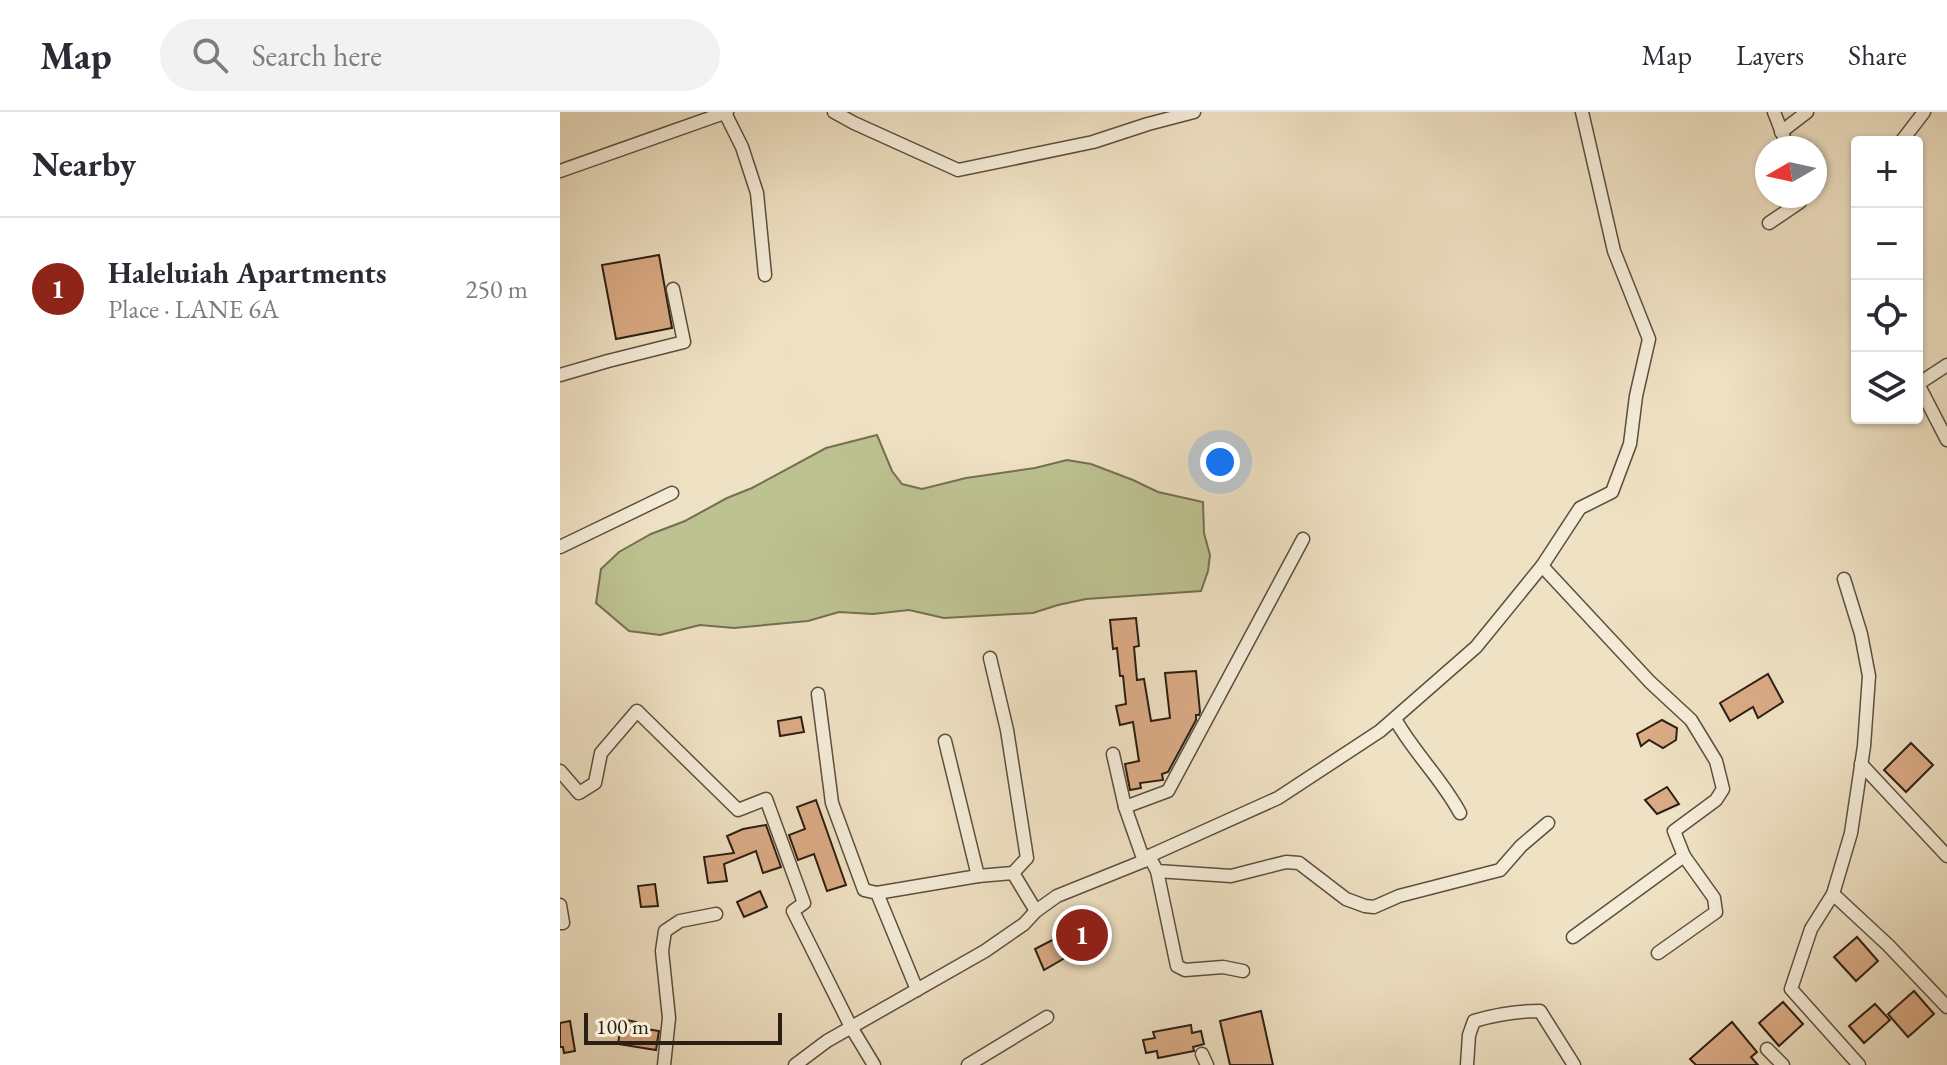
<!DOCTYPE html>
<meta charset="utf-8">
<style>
:root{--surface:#fff;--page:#f2f2f3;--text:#2b2b33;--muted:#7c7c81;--line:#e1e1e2;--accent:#8f2418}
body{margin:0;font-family:"EB Garamond",serif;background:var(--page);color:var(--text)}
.controls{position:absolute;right:24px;top:24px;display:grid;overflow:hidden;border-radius:8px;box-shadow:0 2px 6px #0004}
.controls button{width:72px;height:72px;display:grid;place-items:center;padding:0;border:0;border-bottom:2px solid var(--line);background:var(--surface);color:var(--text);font:40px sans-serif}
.compass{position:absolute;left:1195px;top:24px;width:72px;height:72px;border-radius:50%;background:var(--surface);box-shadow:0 2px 6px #0004;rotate:261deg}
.scale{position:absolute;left:24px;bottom:20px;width:198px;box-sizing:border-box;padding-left:8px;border:4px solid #2b1e13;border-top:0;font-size:22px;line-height:28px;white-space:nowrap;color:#2b1e13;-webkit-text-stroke:6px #f5ecd8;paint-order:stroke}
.you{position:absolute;left:660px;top:350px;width:28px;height:28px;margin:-20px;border:6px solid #fff;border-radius:50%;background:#1a73e8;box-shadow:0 0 0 12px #1a73e833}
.badge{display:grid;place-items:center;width:52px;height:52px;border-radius:50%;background:var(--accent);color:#fff;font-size:26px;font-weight:700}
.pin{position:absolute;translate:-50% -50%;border:4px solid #fff;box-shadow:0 2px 8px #0006}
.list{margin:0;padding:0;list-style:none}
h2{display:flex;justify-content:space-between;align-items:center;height:104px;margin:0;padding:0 32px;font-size:34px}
h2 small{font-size:26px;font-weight:400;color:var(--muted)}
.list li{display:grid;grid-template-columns:52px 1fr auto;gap:24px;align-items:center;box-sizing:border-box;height:144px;padding:0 32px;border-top:2px solid var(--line)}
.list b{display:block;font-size:30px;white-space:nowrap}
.list p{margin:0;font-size:26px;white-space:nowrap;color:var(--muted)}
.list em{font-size:26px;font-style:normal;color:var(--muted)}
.icon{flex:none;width:44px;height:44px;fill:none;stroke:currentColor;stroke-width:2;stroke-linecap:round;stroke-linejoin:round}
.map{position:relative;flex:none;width:1387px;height:953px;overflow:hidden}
header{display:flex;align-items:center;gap:48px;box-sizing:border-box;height:112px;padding:0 40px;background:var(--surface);border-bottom:2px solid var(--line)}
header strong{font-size:38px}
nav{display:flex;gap:44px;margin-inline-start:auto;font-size:28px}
.search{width:560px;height:72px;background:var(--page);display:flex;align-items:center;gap:20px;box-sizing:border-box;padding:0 28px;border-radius:44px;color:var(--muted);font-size:30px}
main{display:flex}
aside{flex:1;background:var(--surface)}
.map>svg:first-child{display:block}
.green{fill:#bdc291;stroke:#747052;stroke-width:2}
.building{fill:#dbab85;stroke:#2b1e13;stroke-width:2}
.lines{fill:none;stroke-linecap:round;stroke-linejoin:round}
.minor-casing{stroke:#5c4f3f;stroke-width:15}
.minor{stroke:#f5ecd8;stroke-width:12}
</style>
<header>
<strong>Map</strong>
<div class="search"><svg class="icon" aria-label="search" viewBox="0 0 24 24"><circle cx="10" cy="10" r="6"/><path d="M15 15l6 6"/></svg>Search here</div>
<nav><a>Map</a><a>Layers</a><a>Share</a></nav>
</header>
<main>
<aside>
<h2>Nearby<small></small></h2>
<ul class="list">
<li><span class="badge">1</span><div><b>Haleluiah Apartments</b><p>Place · LANE 6A</p></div><em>250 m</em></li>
</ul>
</aside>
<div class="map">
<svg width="1387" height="953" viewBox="0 0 1387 953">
<rect width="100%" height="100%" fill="#efe1c3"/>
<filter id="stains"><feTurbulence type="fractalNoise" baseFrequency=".0025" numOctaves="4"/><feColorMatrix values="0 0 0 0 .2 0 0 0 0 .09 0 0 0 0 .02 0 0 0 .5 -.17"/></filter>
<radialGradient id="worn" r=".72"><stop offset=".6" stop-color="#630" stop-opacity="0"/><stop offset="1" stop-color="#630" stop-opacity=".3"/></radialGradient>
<polygon class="green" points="317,323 332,359 342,372 362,377 406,366 475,356 507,348 531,352 573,368 598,380 643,390 644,421 650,443 648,459 641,479 526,487 498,493 473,501 384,506 349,498 313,502 279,500 248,509 174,516 140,513 100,523 69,519 36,491 41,457 59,440 91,422 125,409 167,386 192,376 266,336"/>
<g class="building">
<polygon points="99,143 112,216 56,227 42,153"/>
<polygon points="576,506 579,534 574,535 577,568 584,567 591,609 610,606 605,561 636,559 640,600 639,603 636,603 636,608 608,660 602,662 603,668 580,671 581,676 570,678 565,652 579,649 573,610 560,613 556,594 566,592 563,564 560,564 557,536 553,537 550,508"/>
<polygon points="1208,562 1223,590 1198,606 1193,595 1170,609 1160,591"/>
<polygon points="241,605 244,620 220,624 218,609"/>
<polygon points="1102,608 1117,616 1116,628 1103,636 1089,628 1081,634 1077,622"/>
<polygon points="1351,631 1373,653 1346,680 1324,658"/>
<polygon points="1107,675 1119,692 1097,702 1085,688"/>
<polygon points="256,688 286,773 267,779 254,742 238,748 229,723 245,717 237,695"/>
<polygon points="206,713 221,755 203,761 196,739 164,752 167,769 148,771 144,745 174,741 167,724 183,717"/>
<polygon points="95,772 98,794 81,795 78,774"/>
<polygon points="200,779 207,795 184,805 177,790"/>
<polygon points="525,801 541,833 526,842 522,836 484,858 475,837 506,821 503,816 506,813"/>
<polygon points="1297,825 1318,849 1296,869 1274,845"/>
<polygon points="1354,879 1374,902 1348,925 1328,902"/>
<polygon points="1223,890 1243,912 1219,934 1199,911"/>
<polygon points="1315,892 1330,908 1304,931 1289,914"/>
<polygon points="701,899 713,953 670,953 660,909"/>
<polygon points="62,907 76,910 75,915 99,919 96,938 58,932"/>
<polygon points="10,909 15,939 4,941 3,935 0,935 0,911"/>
<polygon points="1172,910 1197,940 1191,945 1198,953 1136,953 1130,947"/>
<polygon points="631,913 632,921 641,919 644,932 633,935 634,939 598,946 597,939 586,941 583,928 595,926 593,920"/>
</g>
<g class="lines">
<g class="minor-casing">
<g id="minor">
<polyline points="274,0 294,11 398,58 533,30 588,12 634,0"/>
<polyline points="1214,0 1228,36"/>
<polyline points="165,1 182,35 197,81 205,163"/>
<polyline points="1221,20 1247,0"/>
<polyline points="1341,30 1364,0"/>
<polyline points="0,59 167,0"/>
<polyline points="1209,111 1240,90 1243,84"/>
<polyline points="1387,253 1358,272 1387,328"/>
<polyline points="0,263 48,249 124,230 113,177"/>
<polyline points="0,435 112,381"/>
<polyline points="982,454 1090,570 1131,608 1156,649 1163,677 1156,688 1114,719 1124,744 1154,786 1156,800 1098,841"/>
<polyline points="1284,467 1301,522 1309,564 1304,634 1291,721 1273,782 1251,817 1231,877 1299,953"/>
<polyline points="430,546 447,618 467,746 453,761"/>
<polyline points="258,582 272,691 304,778 317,781 357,878"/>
<path d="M 835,607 C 854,641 882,667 900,701"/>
<polyline points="385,629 418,764 453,761 476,799"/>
<polyline points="553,642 565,695 584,749"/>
<polyline points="1301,652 1387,744"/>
<polyline points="0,659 19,681 35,671 41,641 77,599 178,698 206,687 244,791 233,799 291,915 314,953"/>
<polyline points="565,695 608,679 743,427"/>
<polyline points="589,744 597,759 671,764 726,750 739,751 786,787 805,794 814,795 839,784 940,758 961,734 988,711"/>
<polyline points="597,759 617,854 625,858 663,855 683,859"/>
<polyline points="317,781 418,764"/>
<polyline points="1273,782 1328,833 1387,895"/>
<polyline points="0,793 3,811 0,811"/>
<polyline points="1013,825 1124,744"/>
<polyline points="1207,937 1223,953"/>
<polyline points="642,942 647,953"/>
<polyline points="104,953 109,906 102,839 105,819 120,809 156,802"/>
<polyline points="235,953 267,929 425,839 464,812 476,799 497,784 584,749 589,744 718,686 820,619 916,535 982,454 1020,396 1052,380 1070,332 1076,284 1089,227 1054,139 1022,0"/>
<polyline points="408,953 487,905"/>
<path d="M 907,953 L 909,923 L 914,909 C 937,902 956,899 980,899 L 1014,953"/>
</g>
</g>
<use href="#minor" class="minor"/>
</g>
<rect width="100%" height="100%" filter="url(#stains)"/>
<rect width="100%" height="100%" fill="url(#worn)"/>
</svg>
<div class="controls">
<button>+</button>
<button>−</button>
<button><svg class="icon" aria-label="locate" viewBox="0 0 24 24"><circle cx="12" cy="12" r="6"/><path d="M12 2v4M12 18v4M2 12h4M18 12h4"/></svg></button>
<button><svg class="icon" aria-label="layers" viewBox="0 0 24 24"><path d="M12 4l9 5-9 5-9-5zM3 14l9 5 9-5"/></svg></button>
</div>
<svg class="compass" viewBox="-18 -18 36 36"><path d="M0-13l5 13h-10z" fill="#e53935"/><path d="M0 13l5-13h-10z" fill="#7c7c81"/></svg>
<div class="scale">100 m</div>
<div class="you"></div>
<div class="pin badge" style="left:522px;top:823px">1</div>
</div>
</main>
